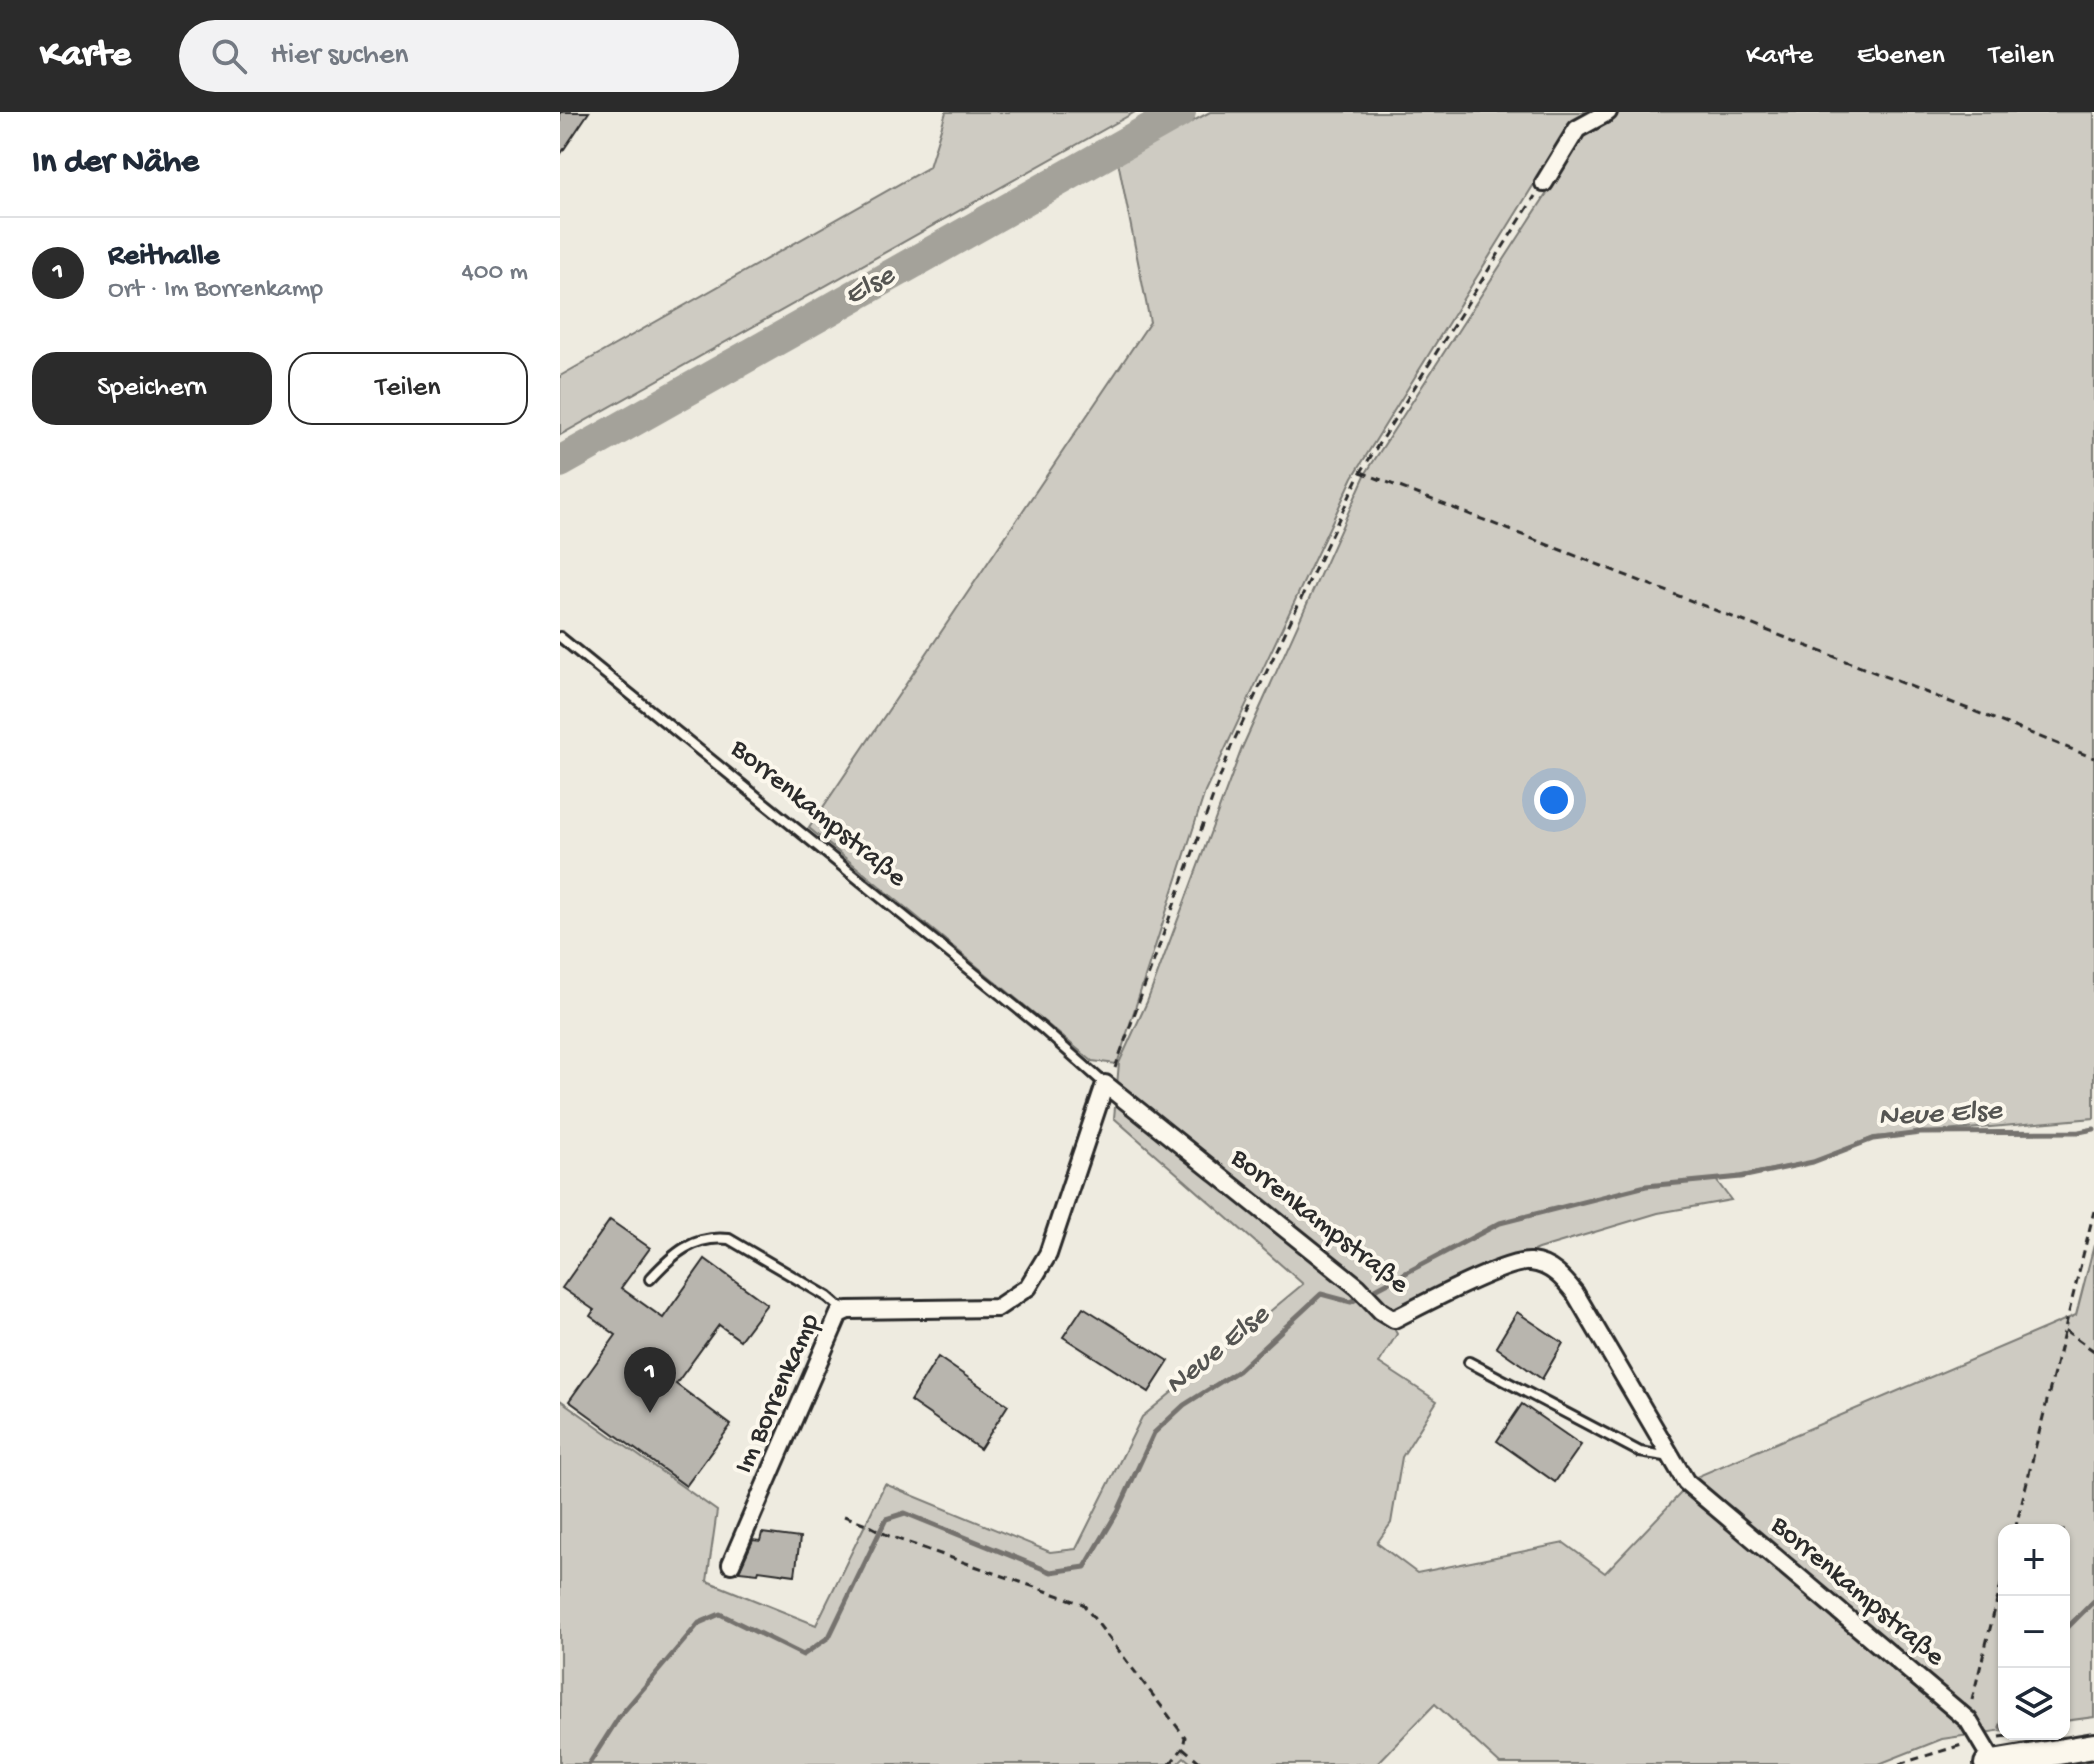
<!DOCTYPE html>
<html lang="de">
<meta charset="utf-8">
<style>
:root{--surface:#fff;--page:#f2f2f3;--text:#1f2937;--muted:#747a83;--line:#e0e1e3;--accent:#2b2b2b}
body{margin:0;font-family:"Gochi Hand",sans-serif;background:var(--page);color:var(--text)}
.controls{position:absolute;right:24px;bottom:24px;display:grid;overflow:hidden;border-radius:16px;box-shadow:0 2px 6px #0004}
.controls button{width:72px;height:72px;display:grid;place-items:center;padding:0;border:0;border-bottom:2px solid var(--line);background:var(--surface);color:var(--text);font:40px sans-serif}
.you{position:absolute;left:994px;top:688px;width:28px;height:28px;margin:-20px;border:6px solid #fff;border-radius:50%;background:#1a73e8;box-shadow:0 0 0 12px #1a73e833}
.badge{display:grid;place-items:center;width:52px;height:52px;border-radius:50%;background:var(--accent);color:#fff;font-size:26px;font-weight:700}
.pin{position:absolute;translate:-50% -66px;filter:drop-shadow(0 2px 4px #0008)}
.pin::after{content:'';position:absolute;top:42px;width:28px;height:24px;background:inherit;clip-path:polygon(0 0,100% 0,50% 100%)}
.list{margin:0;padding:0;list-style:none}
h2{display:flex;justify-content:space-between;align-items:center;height:104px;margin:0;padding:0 32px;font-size:34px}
h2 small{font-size:26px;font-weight:400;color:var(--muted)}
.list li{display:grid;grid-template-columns:52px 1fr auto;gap:24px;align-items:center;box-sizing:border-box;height:112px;padding:0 32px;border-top:2px solid var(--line)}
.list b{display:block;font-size:30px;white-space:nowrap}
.list p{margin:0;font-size:26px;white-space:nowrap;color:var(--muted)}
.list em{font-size:26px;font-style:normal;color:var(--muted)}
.actions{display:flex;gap:16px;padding:24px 32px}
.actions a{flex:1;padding:18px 0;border:2px solid var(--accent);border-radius:24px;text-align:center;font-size:28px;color:var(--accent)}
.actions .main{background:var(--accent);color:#fff}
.icon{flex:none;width:44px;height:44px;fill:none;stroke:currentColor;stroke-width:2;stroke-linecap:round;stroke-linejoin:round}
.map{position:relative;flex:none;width:1534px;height:1652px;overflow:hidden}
header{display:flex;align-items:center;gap:48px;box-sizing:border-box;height:112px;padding:0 40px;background:var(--accent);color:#fff}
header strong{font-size:38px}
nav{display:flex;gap:44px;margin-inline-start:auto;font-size:28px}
.search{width:560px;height:72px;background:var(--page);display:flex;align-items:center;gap:20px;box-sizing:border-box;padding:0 28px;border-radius:44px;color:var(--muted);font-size:30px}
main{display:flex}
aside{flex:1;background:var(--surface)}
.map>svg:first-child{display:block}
.green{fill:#cecbc2;stroke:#7c7b76;stroke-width:2}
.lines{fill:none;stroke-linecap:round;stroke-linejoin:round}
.stream{stroke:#74726e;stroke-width:5}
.river{stroke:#a4a29a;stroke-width:32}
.building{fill:#b8b5ae;stroke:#2b2b2b;stroke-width:2}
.lane-casing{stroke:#2b2b2b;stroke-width:14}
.street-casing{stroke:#2b2b2b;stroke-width:22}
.secondary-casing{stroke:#2b2b2b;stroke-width:30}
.path{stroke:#2b2b2b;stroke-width:3;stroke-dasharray:8 6;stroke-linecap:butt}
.lane{stroke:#fbf7ec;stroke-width:8}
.street{stroke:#fbf7ec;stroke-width:16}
.secondary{stroke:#fbf7ec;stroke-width:24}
.labels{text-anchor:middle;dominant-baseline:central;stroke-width:8;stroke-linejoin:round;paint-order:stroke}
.street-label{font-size:28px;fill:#2b2b2b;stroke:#fbf7ec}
.water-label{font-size:30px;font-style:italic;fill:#555552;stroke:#fbf7ec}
</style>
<header>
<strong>Karte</strong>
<div class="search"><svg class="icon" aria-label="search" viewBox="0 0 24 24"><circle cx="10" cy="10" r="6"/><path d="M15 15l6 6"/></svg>Hier suchen</div>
<nav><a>Karte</a><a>Ebenen</a><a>Teilen</a></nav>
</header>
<main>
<aside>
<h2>In der Nähe<small></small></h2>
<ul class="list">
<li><span class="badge">1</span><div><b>Reithalle</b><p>Ort · Im Borrenkamp</p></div><em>400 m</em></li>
</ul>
<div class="actions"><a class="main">Speichern</a><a>Teilen</a></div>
</aside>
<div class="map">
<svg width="1534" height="1652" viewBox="0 0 1534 1652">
<rect width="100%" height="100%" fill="#eeebe0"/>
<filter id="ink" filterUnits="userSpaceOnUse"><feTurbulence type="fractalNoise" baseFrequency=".0125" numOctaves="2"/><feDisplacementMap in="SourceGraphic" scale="16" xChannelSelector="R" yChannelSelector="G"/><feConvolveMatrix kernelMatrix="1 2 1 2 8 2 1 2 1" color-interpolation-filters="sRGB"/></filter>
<g filter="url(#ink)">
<g class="green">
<polygon points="386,0 575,0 0,323 0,264 369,55"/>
<polygon points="650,0 1034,0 1010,14 793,365 645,680 557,952 532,949 249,716 590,210 558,49"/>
<polygon points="1060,0 1534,0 1534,1006 1314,1025 1254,1049 1156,1068 1171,1088 1098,1101 978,1137 827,1204 837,1222 819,1251 877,1289 842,1345 831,1411 817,1431 857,1461 1004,1431 1045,1461 1136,1365 1516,1203 1534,1133 1534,1605 1504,1609 1504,1418 1444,1418 1444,1618 1382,1627 1319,1652 940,1652 875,1592 817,1652 632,1652 624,1645 617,1652 0,1652 0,1288 157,1399 147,1469 256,1513 325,1372 490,1440 516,1437 582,1305 743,1172 554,1006 559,951 587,890 682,636 806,361 1024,24"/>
</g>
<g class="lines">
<g class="stream">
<polyline points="1504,1519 1534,1489"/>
<polyline points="1441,1615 1444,1607"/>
<polyline points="29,1652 59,1605 139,1511 160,1502 243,1543 269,1525 326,1407 345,1401 491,1460 525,1455 558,1399 594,1321 624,1293 678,1259 761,1182 791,1190 940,1111 1086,1074 1181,1065 1253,1050 1313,1027 1360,1021 1519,1020 1534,1017"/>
</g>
<polyline class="river" points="0,350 620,0"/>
</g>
<g class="building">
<polygon points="0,0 29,0 0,43"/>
<polygon points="50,1108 90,1136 61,1176 103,1206 145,1147 207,1192 180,1228 159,1213 116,1272 171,1313 126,1374 9,1289 56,1223 30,1204 34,1198 2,1176"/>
<polygon points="523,1195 609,1249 589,1280 503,1225"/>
<polygon points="957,1200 1003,1231 982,1267 936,1235"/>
<polygon points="378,1245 448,1293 420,1337 350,1289"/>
<polygon points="962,1292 1021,1333 995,1370 937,1329"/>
<polygon points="202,1421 240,1426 235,1463 199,1458 198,1461 179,1459 193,1428 200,1429"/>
</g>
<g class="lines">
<g class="lane-casing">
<g id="lane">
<polyline points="0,525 483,917 545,972"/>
<path d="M 90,1167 C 113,1142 133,1123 169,1127 L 268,1185 L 284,1199"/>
<polyline points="909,1250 1080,1340 1111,1345"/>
</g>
</g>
<g class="street-casing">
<g id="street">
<polyline points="984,71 1017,17 1048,0"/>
<path d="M 171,1452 L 279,1202 L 288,1198 L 437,1196 L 468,1175 L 488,1142 L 545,972 L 798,1175 L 821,1199 L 834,1207 C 860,1194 947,1147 971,1150 C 991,1152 1004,1167 1015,1181 L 1126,1370 L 1408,1608 L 1433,1650"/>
</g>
</g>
<g class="secondary-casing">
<polyline id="secondary" points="1427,1652 1534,1634"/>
</g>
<g class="path">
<polyline points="801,360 1534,646"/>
<polyline points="555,956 671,635 801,360 975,84"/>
<polyline points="1505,1218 1534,1239"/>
<polyline points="284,1404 306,1412 329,1424 523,1492 625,1625 623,1636"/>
<polyline points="1455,1418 1534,1099"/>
<polyline points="1412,1588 1444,1461"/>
<polyline points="1440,1625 1464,1622"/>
<polyline points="623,1636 642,1652"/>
<polyline points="610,1652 623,1636"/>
<polyline points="1339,1652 1405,1632"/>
</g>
<use href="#lane" class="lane"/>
<use href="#street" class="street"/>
<use href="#secondary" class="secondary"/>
</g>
</g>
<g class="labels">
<g class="street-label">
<text transform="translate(258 702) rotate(39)">Borrenkampstraße</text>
<text transform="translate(759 1110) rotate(38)">Borrenkampstraße</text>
<text transform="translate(218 1282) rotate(-66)">Im Borrenkamp</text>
<text transform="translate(1297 1480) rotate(40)">Borrenkampstraße</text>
</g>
<g class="water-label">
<text transform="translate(310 175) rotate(-29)">Else</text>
<text transform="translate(1380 1003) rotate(-3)">Neue Else</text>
<text transform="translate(658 1239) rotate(-39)">Neue Else</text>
</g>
</g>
</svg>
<div class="controls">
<button>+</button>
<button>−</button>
<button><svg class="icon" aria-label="layers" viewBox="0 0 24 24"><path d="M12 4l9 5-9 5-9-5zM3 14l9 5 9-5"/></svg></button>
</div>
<div class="you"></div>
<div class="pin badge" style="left:90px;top:1301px">1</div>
</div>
</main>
